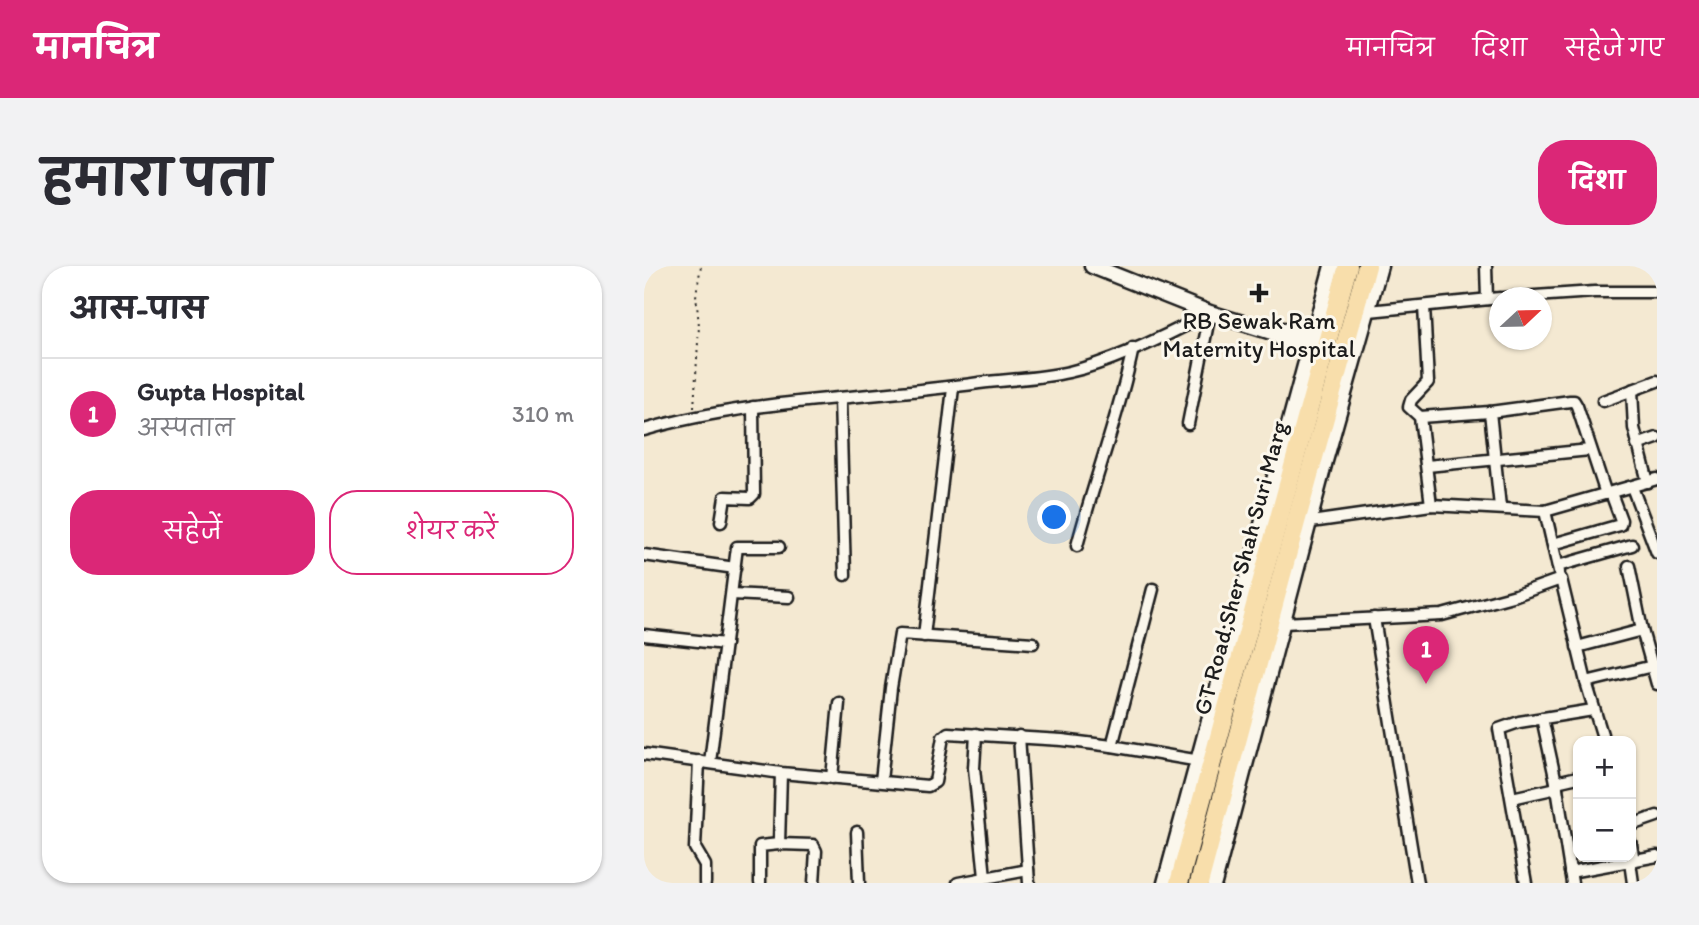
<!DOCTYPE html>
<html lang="hi">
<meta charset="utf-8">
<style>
:root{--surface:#fff;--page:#f2f2f3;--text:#2b2b33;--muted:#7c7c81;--line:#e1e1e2;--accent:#db2777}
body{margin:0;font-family:Itim,"Playpen Sans Deva",sans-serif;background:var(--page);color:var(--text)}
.controls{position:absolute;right:21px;bottom:21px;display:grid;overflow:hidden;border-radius:14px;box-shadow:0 2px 5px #0004}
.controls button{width:63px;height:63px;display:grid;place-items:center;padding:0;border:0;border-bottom:2px solid var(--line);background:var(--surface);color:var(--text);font:35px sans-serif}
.compass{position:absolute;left:845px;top:21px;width:63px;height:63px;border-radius:50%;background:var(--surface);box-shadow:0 2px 5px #0004;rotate:68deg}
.you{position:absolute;left:411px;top:252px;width:24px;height:24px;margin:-18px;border:5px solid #fff;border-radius:50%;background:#1a73e8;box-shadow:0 0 0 10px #1a73e833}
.badge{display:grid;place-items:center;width:46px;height:46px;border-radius:50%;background:var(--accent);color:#fff;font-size:23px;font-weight:700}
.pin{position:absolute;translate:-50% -58px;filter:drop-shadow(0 2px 4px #0008)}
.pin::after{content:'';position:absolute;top:37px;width:24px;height:21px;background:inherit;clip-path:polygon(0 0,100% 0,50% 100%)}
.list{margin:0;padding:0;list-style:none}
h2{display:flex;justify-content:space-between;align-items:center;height:91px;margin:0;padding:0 28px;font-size:30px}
h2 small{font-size:23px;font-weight:400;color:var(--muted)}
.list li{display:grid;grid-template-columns:46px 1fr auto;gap:21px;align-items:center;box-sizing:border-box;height:112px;padding:0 28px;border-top:2px solid var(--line)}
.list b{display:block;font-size:26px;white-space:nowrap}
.list p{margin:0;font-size:23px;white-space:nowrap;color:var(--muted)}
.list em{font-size:23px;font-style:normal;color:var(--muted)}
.actions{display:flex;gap:14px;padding:21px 28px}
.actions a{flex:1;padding:16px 0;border:2px solid var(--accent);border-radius:28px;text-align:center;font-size:24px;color:var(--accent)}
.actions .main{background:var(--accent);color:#fff}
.map{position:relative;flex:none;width:1013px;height:617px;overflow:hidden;border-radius:28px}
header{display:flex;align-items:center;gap:42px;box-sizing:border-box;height:98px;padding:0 35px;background:var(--accent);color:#fff}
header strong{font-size:33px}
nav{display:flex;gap:38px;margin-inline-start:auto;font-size:24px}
.intro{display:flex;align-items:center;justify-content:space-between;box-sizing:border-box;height:168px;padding:0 42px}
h1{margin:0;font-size:49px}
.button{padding:18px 32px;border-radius:28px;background:var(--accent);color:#fff;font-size:24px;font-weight:700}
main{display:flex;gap:42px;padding:0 42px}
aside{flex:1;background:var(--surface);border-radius:28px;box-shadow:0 2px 5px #0004}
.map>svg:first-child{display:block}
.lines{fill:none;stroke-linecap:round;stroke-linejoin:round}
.street-casing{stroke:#1c1c1c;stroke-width:15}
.secondary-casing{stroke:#1c1c1c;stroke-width:19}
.highway-casing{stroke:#1c1c1c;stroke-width:23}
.path{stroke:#1c1c1c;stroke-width:2;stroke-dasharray:2 5;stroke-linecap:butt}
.street{stroke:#fbf7ec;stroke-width:10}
.secondary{stroke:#fbf7ec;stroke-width:14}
.highway{stroke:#f8deab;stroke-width:18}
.poi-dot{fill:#1c1c1c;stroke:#fbf7ec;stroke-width:2.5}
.labels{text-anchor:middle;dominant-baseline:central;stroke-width:6;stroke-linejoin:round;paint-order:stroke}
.poi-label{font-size:24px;fill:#1c1c1c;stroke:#fbf7ec}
.street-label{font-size:24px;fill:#1c1c1c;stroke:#fbf7ec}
</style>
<header>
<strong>मानचित्र</strong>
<nav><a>मानचित्र</a><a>दिशा</a><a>सहेजे गए</a></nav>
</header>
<div class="intro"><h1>हमारा पता</h1><a class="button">दिशा</a></div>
<main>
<aside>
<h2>आस-पास<small></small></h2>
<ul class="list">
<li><span class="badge">1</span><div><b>Gupta Hospital</b><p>अस्पताल</p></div><em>310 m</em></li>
</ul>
<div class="actions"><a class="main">सहेजें</a><a>शेयर करें</a></div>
</aside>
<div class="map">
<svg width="1013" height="617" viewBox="0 0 1013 617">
<rect width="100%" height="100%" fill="#f4e9d2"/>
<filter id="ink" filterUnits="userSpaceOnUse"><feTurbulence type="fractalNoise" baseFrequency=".0143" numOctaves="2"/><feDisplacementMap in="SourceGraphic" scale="14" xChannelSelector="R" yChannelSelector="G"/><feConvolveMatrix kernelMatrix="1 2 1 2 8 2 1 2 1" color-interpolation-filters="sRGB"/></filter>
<g filter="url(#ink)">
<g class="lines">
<g class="street-casing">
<g id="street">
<polyline points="842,0 843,33"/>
<polyline points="859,32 950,26 1013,26"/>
<polyline points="780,40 784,116 767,134 765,141 776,151 787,239"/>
<polyline points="725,45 856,32"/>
<polyline points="988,124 990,162 1004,216"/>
<polyline points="196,133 201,309"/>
<polyline points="959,135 1013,115"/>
<polyline points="776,151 846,146"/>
<polyline points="544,158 566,47"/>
<path d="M 0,164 C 109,132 224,133 335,117 C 365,113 395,113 425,106 C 469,96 526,68 566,47"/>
<polyline points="993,179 1013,172"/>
<polyline points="783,200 946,184"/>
<polyline points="988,221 1013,287"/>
<polyline points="856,241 846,146 926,135 930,135 933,140 962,228"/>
<polyline points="901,245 915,306"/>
<polyline points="77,256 81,231 106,232 110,228 109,141"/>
<polyline points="667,256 787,239 901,245 1013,213"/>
<polyline points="909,278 976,259 977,254 967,227"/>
<path d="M 433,280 C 450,214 475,150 489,82"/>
<polyline points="0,289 91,302"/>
<polyline points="914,300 988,279"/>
<polyline points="985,300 998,364 1013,418"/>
<polyline points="88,328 145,331"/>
<polyline points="730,352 773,617"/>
<polyline points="640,357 798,349 872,329 917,313 942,416 960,475"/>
<polyline points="0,369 81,378"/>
<polyline points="280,370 309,122"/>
<polyline points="933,381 998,364"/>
<polyline points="942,416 1013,399"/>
<polyline points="898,452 912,516"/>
<polyline points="332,468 330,502 341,611"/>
<polyline points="375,470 385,617"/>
<polyline points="468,480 509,323"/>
<polyline points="0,488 137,507 284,520 291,516 299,471 304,467 418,474 468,480 556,495"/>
<polyline points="55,495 51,582 61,599 61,617"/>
<polyline points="66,496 93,281 135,281"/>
<polyline points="188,512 195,437"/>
<polyline points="237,515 247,422 256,368 389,377"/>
<polyline points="868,532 913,522"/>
<polyline points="987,559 1013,550"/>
<polyline points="213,566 215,617"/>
<polyline points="135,578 137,507"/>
<polyline points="987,578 990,595"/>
<polyline points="986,596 989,617"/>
<polyline points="926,606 1013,590"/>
<polyline points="116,617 116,580 135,578 169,579 172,585 170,617"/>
<polyline points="314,617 384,604"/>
<polyline points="882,617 855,463 875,456 949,444"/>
<polyline points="928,617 912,516 934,511"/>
</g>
</g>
<g class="secondary-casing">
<g id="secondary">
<polyline points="448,0 566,47 631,67 636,72 666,82"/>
<polyline points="631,67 638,64 669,67"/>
<polyline points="521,617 688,0"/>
<polyline points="570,617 681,195 736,0"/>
</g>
</g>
<g class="highway-casing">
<g id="highway">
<polyline points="535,617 704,0"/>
<polyline points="555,617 652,256 723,0"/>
</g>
</g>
<polyline class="path" points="50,142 55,60 52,28 57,0"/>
<use href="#street" class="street"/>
<use href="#secondary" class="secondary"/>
<use href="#highway" class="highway"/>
</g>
</g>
<path class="poi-dot" d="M611.5 16.5h7v7h7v7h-7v7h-7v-7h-7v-7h7z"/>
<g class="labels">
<g class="poi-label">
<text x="615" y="54">RB Sewak Ram<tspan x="615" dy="28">Maternity Hospital</tspan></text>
</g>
<g class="street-label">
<text transform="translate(596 302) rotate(-75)">GT Road;Sher Shah Suri Marg</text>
</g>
</g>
</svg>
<div class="controls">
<button>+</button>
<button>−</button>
</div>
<svg class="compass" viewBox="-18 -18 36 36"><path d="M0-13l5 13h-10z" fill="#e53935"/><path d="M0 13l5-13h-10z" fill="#7c7c81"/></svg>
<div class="you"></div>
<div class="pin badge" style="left:782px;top:418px">1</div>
</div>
</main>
